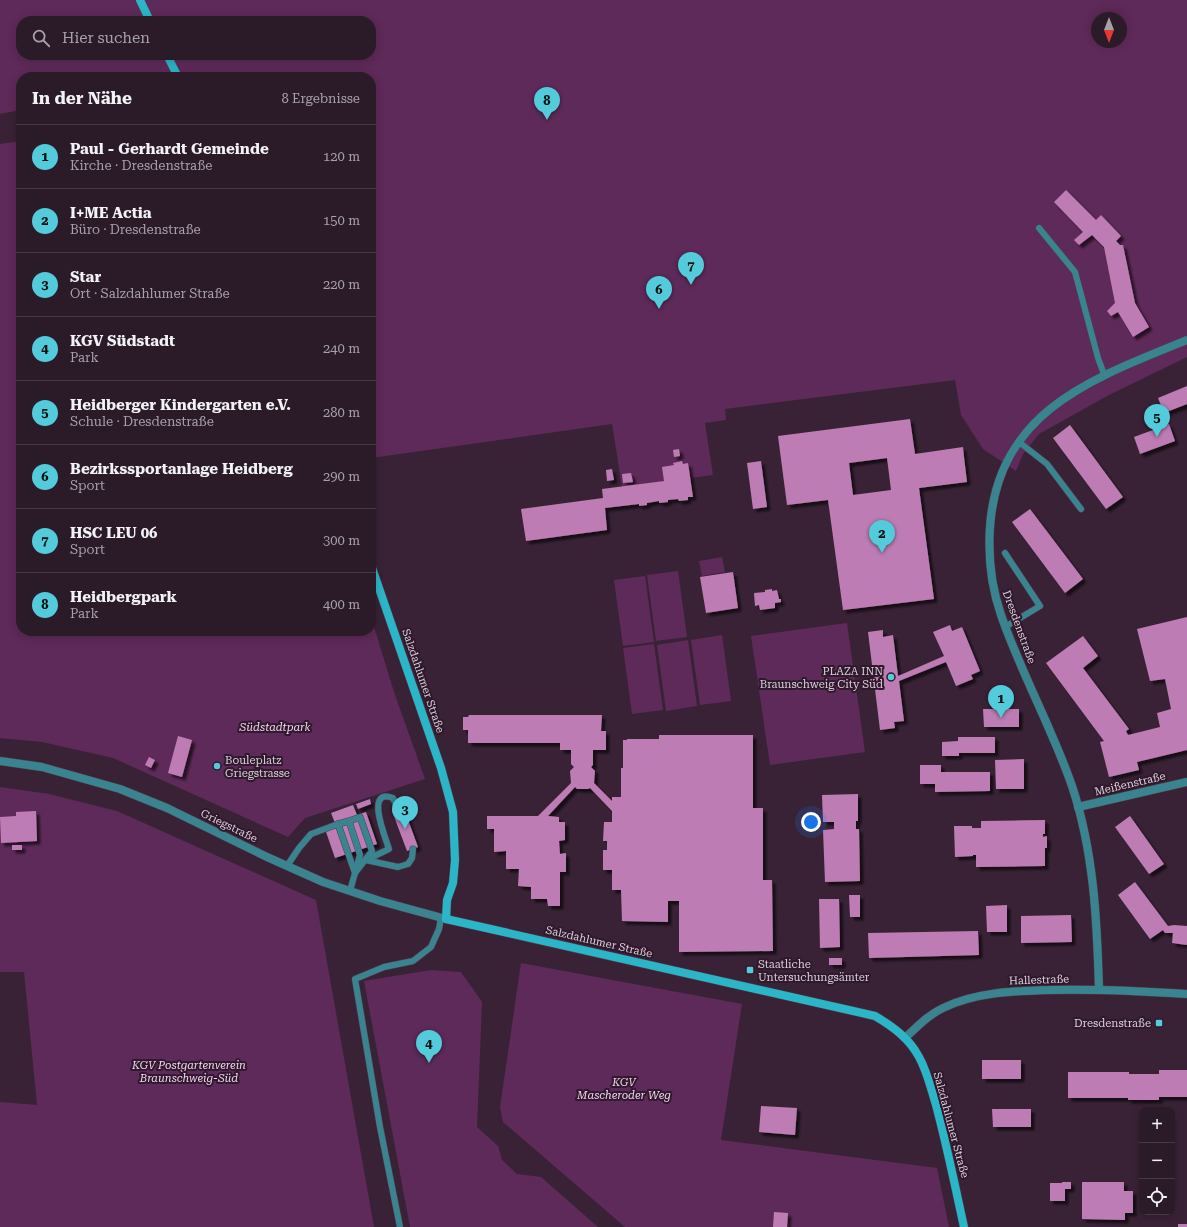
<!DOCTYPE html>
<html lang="de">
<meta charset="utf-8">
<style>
:root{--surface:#2b1a28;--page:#372734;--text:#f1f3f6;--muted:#a6a1a8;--line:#473845;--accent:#53cbdb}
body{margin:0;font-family:"Roboto Serif",serif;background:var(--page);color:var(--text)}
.controls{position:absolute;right:12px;bottom:12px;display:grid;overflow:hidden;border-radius:8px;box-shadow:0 2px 10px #0003}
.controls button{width:36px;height:36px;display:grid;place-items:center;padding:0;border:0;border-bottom:1px solid var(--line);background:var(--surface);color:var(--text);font:20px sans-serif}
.compass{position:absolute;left:1091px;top:12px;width:36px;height:36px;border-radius:50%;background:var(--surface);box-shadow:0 2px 10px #0003;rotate:180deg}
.you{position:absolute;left:811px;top:822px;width:14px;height:14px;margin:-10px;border:3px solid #fff;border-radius:50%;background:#1a73e8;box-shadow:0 0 0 6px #1a73e833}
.badge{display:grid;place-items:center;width:26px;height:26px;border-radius:50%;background:var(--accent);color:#111;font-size:13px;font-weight:700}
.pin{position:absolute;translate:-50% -33px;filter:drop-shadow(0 1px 2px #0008)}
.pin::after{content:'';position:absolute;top:21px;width:14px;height:12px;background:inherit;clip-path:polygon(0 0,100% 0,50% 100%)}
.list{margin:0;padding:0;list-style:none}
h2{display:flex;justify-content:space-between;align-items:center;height:52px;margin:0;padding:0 16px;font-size:17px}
h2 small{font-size:13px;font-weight:400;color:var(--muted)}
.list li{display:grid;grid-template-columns:26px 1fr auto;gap:12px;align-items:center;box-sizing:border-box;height:64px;padding:0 16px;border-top:1px solid var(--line)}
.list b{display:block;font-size:15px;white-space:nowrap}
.list p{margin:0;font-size:13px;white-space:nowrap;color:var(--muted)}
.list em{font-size:13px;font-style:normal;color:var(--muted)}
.icon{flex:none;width:22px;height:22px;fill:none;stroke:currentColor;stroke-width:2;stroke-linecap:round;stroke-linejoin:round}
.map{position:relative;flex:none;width:1187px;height:1227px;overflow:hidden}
.search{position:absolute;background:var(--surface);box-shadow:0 2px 10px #0003;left:16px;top:16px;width:360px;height:44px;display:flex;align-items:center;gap:10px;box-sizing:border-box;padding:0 14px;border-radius:16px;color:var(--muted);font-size:15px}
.panel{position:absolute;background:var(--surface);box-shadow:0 2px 10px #0003;left:16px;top:72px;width:360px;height:564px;border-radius:16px}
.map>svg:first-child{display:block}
.green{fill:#5e2a59;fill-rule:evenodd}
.building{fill:#bd7db4;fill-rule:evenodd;filter:url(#shadow)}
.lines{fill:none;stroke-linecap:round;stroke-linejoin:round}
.service-casing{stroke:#533e50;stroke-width:7}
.minor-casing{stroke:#533e50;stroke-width:9}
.tertiary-casing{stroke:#533e50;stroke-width:9}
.secondary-casing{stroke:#533e50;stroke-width:9}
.service{stroke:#39848e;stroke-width:6}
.minor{stroke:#39848e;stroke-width:8}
.tertiary{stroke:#39848e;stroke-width:8}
.secondary{stroke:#2bb6c7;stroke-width:8}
.poi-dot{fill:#53cbdb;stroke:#2f192c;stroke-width:1.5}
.labels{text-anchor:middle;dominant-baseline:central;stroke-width:4;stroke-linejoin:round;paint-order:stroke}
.street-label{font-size:11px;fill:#decedb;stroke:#2f192c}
.poi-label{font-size:11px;fill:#decedb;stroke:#2f192c;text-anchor:end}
.park-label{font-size:11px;font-style:italic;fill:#f8d4f2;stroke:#2f192c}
</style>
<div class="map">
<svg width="1187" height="1227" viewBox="0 0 1187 1227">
<defs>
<filter id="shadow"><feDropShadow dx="3.5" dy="3.5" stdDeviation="1" flood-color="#0009"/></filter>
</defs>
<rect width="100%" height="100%" fill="#392236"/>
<g class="green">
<path d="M 0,0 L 1187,0 L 1187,357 L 1107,396 L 1039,434 L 1023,454 L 1016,471 L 983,449 L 961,415 L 955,380 L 725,409 L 726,420 L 705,423 L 713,475 L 622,487 L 612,424 L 371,458 L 371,77 L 178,77 L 175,71 L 169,77 L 21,77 L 21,110 L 0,114 ZM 1097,18 L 1121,18 L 1121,42 L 1097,42 ZM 21,21 L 371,21 L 371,55 L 21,55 Z"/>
<polygon points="21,141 21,631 371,631 371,617 394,692 425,779 305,818 288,837 113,758 42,742 0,738 0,144"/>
<polygon points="722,557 725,572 702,576 699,561"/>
<polygon points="678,571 687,637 656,641 647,575"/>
<polygon points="645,576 654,642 623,646 614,580"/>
<polygon points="847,623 865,752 770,765 751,636"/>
<polygon points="722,635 731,701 700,705 691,640"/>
<polygon points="688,640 697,706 666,711 657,645"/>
<polygon points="654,644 663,710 632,714 623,648"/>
<polygon points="0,787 49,794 117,811 316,900 374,1227 0,1227 0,1102 37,1105 24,972 0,972"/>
<polygon points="521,963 742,1004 721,1140 937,1168 949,1227 625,1227 503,1122 500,1107"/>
<polygon points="431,970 461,972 482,1002 477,1127 498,1146 502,1160 517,1174 541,1177 598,1227 410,1227 364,981"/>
</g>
<g class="building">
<polygon points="1066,190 1096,220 1101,215 1121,236 1116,241 1120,245 1123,245 1135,303 1149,327 1133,337 1118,312 1111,316 1107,311 1115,303 1104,247 1092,235 1079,245 1074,240 1083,232 1054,202"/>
<polygon points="1187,386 1187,404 1164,413 1158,398"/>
<path d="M 910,419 L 915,454 L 963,447 L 964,457 L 967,482 L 919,488 L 934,599 L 843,610 L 828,500 L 787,505 L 778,436 ZM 887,458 L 891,490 L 853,495 L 849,463 Z"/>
<polygon points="1169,424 1175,441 1140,454 1134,437"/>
<polygon points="1070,425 1123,497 1106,509 1053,438"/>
<polygon points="679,449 680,456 674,457 673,450"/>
<polygon points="682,461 683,464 688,463 693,497 688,497 688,500 679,501 678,499 668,500 668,502 659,503 659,501 647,503 647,505 639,506 639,504 605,508 607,530 526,541 521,509 603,498 602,489 664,481 662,467 674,465 673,463"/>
<polygon points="761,461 767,507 753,509 747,463"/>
<polygon points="612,469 614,480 607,481 606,470"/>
<polygon points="631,473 633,482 623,483 622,474"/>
<polygon points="1030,509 1083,579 1065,593 1012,522"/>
<polygon points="733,572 738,608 706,613 700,577"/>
<polygon points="772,589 772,591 777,590 779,599 781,599 781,602 775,603 775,608 760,610 759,605 755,606 754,593 765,592 765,590"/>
<polygon points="1187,617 1187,750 1137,762 1139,770 1109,777 1100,742 1104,741 1046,663 1083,636 1098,656 1083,668 1129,729 1126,731 1128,735 1160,727 1157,713 1171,709 1165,679 1150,681 1137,629"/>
<polygon points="950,625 952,631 962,627 980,671 971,675 973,679 956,686 946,662 899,681 904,721 894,722 895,728 880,730 868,632 883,630 883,637 893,635 898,676 944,656 933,632"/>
<polygon points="983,709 1019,709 1019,727 984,727"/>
<polygon points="469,715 602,715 601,731 606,731 606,750 593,750 593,765 591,767 595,771 594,783 612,801 612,797 621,797 621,768 623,768 623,740 627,740 627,739 659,739 659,735 753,735 753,808 763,808 763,880 772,880 773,951 679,952 679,901 668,901 668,922 622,921 621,890 612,890 612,870 603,870 603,850 607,850 607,841 603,841 604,822 612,822 612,811 590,788 588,789 577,789 575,787 548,816 559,817 559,822 565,822 565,840 559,841 560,854 566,853 566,872 560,872 560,906 548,906 547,899 531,899 531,887 518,886 519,869 506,869 506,851 494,852 494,829 487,829 487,816 538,816 571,783 570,771 574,767 571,764 571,750 560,750 560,743 468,743 468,730 463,730 463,717 468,717"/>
<polygon points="178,736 192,740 182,777 168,773"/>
<polygon points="958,737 995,737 995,753 959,753 959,756 942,756 942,742 958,741"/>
<polygon points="149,757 155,760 151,768 145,765"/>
<polygon points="1024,759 1024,789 996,789 995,760"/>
<polygon points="920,765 941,765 941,772 990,772 990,791 935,792 935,784 920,784"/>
<polygon points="858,794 858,821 856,821 856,829 859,829 860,881 825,882 823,830 834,829 834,822 823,822 822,795"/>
<polygon points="370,799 371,804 358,809 356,804"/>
<polygon points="353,805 357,815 366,812 377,844 335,858 324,826 335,823 331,813"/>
<polygon points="403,806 418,847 407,851 392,811"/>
<polygon points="36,811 37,841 1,843 0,817 16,816 16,812"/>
<polygon points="1130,816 1164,864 1149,874 1115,827"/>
<polygon points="1045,820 1045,834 1043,834 1043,837 1047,836 1047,848 1045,848 1045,866 976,867 976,855 973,855 973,856 955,857 954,826 972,826 972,828 981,828 981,821"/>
<rect x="12" y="845" width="10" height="5"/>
<polygon points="1135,882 1168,926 1174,925 1187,926 1187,945 1172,943 1173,933 1165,933 1163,930 1150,939 1118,895"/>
<polygon points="849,895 860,895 860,917 850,917"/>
<polygon points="819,899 839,899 840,947 820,948"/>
<polygon points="1007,905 1007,932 987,932 986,906"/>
<polygon points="1071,915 1072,942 1021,943 1021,916"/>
<polygon points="978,931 979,955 869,958 868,933"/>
<rect x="829" y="958" width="13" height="7"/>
<rect x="982" y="1060" width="39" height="19"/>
<polygon points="1159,1070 1187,1070 1187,1097 1159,1097 1159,1100 1128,1100 1128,1098 1068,1098 1068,1072 1129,1072 1129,1074 1159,1074"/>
<polygon points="761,1106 797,1108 795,1135 759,1132"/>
<polygon points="992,1109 1031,1109 1031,1127 993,1127"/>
<polygon points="1062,1182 1071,1182 1071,1189 1065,1189 1065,1201 1050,1201 1050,1183 1062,1183"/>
<polygon points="1082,1182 1124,1182 1124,1191 1133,1191 1133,1213 1125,1213 1125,1220 1082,1219"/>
<polygon points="774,1212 788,1213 787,1227 773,1227"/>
<rect x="1178" y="1224" width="9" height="3"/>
</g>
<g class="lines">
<g class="service-casing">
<g id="service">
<polyline points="1039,228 1075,272 1098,358 1104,374"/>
<polyline points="1019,442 1047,464 1081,509"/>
<polyline points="1005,553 1040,606 1005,627"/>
<path d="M 398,809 L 393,798 C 364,787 386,839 389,849 L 366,860 L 398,867 L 408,864 L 412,858 L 413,849"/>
<polyline points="338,824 349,821 360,855 355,873 372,851 360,817 349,821"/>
<polyline points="287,866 299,848 311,834 338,824 355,873 350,891"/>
<polyline points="400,1227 380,1127 355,979 384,967 413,961 431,947 439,929 441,918"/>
</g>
</g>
<g class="minor-casing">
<g id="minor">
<polyline points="1078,807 1187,782"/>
<path d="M 1099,989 C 1097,921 1094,852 1072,786 C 1052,728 1021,673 1001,615 C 991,586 988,556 990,527 C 998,410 1094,378 1187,340"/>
</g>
</g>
<g class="tertiary-casing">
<g id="tertiary">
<polyline points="0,761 42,767 120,789 167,808 267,857 323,882 380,901 446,919"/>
<path d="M 905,1038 C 917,1027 928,1015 943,1008 C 976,992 1014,991 1050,990 C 1096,989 1141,991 1187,994"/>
</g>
</g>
<g class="secondary-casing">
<g id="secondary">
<polyline points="140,0 150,21"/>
<polyline points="167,55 178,77"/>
<path d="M 371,565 L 441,768 L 453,812 L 455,860 L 453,883 L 447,900 L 446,919 L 875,1016 C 892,1026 909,1038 919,1057 C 927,1071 931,1089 936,1105 C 947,1146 955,1186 964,1227"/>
</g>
</g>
<use href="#service" class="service"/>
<use href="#minor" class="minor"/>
<use href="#tertiary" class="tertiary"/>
<use href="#secondary" class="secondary"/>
</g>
<g class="poi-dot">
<circle cx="891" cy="677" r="4"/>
<circle cx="217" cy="766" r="4"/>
<rect x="746" y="966" width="8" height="8" rx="2"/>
<rect x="1155" y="1019" width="8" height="8" rx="2"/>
</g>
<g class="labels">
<g class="street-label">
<text transform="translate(1019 627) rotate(70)">Dresdenstraße</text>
<text transform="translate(423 681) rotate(71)">Salzdahlumer Straße</text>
<text transform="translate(1130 784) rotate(-13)">Meißenstraße</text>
<text transform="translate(229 826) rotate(26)">Griegstraße</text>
<text transform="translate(599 942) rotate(13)">Salzdahlumer Straße</text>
<text transform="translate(1039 980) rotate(-2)">Hallestraße</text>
<text transform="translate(951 1125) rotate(75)">Salzdahlumer Straße</text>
</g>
<g class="poi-label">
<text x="883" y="671">PLAZA INN<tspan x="883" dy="13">Braunschweig City Süd</tspan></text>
<text x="225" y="760" text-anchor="start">Bouleplatz<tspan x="225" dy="13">Griegstrasse</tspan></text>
<text x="758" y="964" text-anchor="start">Staatliche<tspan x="758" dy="13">Untersuchungsämter</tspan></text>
<text x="1151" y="1023">Dresdenstraße</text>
</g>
<g class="park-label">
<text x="275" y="727">Südstadtpark</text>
<text x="189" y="1065">KGV Postgartenverein<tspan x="189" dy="13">Braunschweig-Süd</tspan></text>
<text x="624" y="1082">KGV<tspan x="624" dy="13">Mascheroder Weg</tspan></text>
</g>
</g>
</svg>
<div class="controls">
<button>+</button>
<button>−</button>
<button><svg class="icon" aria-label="locate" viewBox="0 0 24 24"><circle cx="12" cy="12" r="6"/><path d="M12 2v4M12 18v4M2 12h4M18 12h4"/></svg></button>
</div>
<svg class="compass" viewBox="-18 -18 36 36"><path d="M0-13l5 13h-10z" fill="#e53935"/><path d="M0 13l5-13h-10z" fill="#a6a1a8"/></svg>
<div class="you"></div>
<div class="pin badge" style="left:1001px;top:718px">1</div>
<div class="pin badge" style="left:882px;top:553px">2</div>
<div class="pin badge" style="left:405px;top:829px">3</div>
<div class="pin badge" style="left:429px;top:1063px">4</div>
<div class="pin badge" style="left:1157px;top:437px">5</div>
<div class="pin badge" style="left:659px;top:309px">6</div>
<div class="pin badge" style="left:691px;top:285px">7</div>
<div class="pin badge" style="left:547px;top:120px">8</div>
<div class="search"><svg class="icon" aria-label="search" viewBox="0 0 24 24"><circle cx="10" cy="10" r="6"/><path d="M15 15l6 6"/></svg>Hier suchen</div>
<section class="panel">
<h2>In der Nähe<small>8 Ergebnisse</small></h2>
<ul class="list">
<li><span class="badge">1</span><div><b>Paul - Gerhardt Gemeinde</b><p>Kirche · Dresdenstraße</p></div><em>120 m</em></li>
<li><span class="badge">2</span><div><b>I+ME Actia</b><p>Büro · Dresdenstraße</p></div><em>150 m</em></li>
<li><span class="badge">3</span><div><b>Star</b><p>Ort · Salzdahlumer Straße</p></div><em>220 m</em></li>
<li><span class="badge">4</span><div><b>KGV Südstadt</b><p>Park</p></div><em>240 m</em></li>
<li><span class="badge">5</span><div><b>Heidberger Kindergarten e.V.</b><p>Schule · Dresdenstraße</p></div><em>280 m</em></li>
<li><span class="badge">6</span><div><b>Bezirkssportanlage Heidberg</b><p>Sport</p></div><em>290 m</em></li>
<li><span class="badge">7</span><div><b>HSC LEU 06</b><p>Sport</p></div><em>300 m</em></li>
<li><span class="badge">8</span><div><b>Heidbergpark</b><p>Park</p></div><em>400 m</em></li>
</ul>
</section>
</div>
